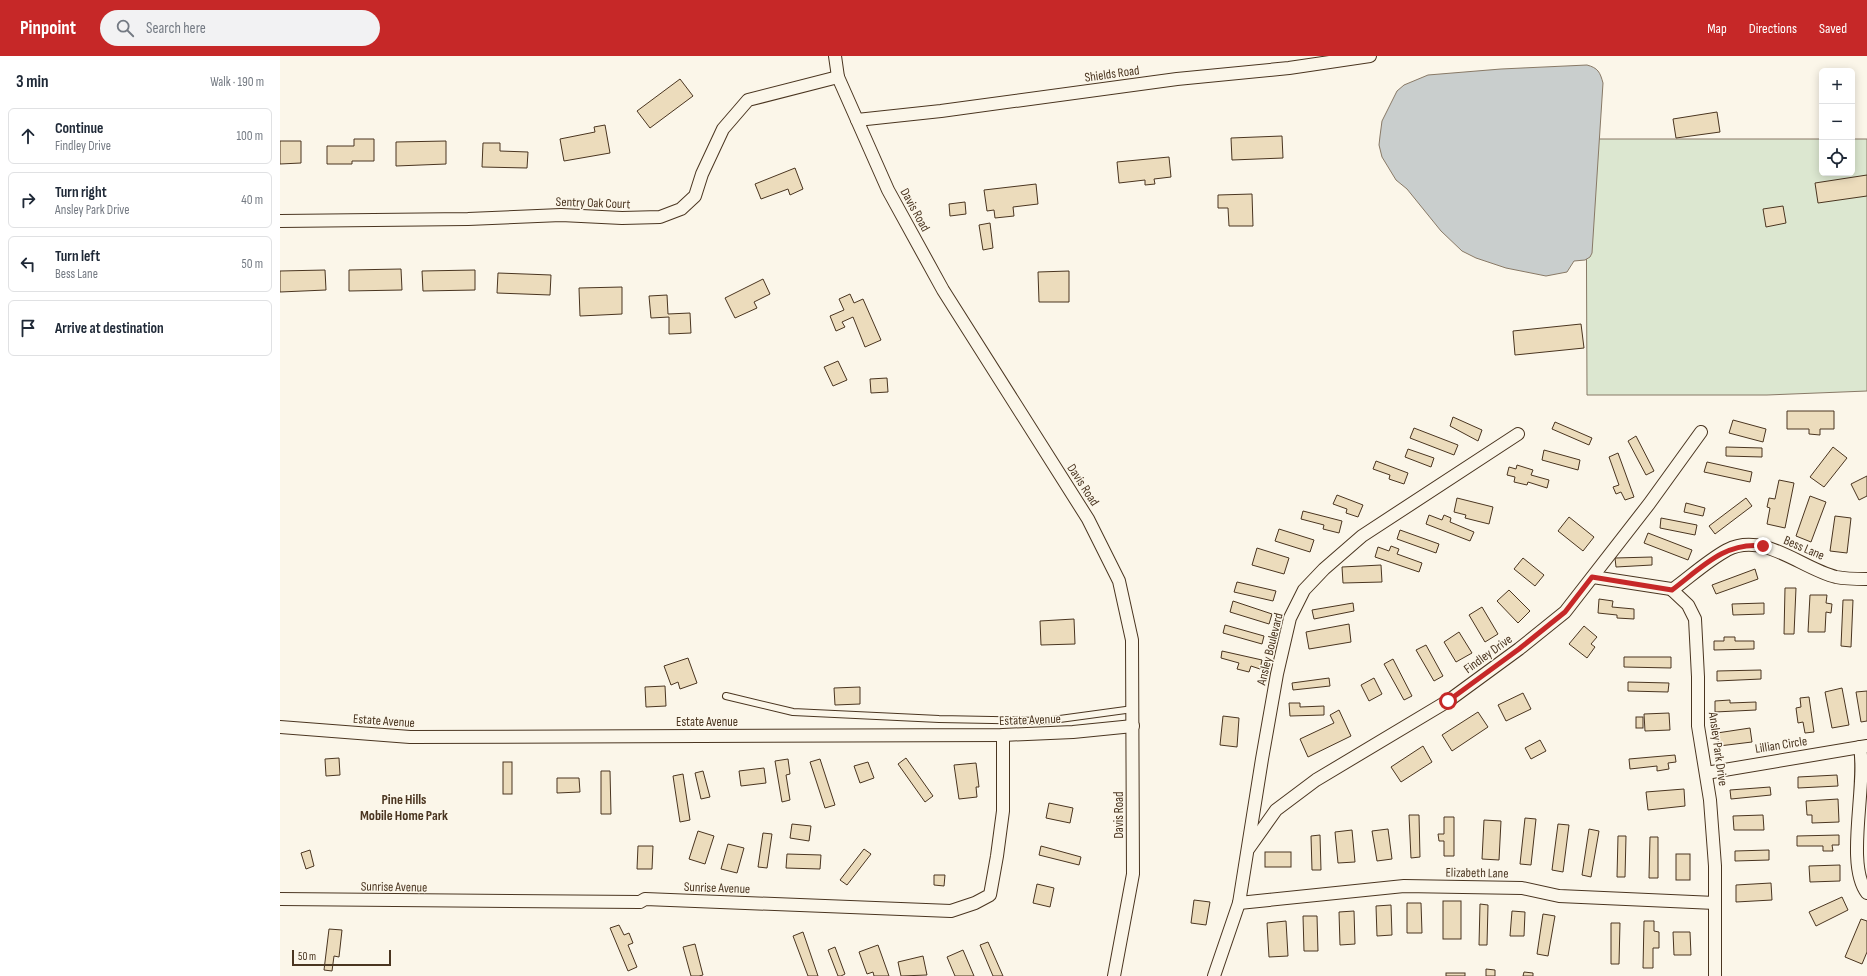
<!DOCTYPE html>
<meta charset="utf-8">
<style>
:root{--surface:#fff;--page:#f2f2f3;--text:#1f2937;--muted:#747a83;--line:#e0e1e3;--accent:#c62828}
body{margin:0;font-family:"Sofia Sans Condensed",sans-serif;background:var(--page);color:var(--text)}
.controls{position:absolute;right:12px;top:12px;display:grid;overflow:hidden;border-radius:6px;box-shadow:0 2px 10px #0003}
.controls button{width:36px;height:36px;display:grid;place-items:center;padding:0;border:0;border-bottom:1px solid var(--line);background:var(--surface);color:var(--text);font:20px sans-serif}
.scale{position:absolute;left:12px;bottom:10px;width:99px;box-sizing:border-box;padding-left:4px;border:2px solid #4a3520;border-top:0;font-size:11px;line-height:14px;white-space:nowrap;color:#4a3520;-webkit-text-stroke:3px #fbf6e9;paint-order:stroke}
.stop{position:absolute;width:12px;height:12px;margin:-9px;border:3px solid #c62828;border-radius:50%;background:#fff}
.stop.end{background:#c62828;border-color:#fff;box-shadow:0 1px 4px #0008}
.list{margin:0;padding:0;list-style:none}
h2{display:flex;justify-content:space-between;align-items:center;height:52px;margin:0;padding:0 16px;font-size:17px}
h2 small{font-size:13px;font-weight:400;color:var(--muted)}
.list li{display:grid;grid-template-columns:26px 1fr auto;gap:12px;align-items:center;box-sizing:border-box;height:56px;margin:0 8px 8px;padding:0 8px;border:1px solid var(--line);border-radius:6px}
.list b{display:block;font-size:15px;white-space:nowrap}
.list p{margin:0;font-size:13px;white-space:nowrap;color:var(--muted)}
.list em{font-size:13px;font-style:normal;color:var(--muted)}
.icon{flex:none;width:22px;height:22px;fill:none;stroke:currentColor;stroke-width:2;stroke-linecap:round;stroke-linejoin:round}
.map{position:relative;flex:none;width:1587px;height:920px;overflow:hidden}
header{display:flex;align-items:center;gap:24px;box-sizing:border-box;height:56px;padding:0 20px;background:var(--accent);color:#fff}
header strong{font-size:19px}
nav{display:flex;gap:22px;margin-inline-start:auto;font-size:14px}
.search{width:280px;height:36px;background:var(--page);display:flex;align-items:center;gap:10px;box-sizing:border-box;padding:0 14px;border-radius:22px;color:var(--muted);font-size:15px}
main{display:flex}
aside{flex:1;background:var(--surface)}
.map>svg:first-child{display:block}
.green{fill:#dce7d0;stroke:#887966}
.water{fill:#c9cecd;stroke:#887966}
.building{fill:#ecdcbc;stroke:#4a3520}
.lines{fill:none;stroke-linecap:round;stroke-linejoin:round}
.service-casing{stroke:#4a3520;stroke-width:8}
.minor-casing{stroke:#4a3520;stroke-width:14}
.service{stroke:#fbf6e9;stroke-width:6}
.minor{stroke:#fbf6e9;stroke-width:12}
.route{stroke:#c62828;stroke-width:5}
.labels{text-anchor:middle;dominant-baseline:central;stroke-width:3;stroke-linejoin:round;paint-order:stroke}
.street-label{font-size:13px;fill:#4a3520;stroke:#fbf6e9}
.neighbourhood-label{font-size:14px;font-weight:bold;fill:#4a3520;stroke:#fbf6e9}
</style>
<header>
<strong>Pinpoint</strong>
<div class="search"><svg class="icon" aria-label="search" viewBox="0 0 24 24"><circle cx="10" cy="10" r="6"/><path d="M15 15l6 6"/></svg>Search here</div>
<nav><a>Map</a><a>Directions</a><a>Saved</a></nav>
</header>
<main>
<aside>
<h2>3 min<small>Walk · 190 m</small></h2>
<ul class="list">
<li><svg class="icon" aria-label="ahead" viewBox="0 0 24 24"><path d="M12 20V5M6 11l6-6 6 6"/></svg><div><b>Continue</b><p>Findley Drive</p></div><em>100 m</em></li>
<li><svg class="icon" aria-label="right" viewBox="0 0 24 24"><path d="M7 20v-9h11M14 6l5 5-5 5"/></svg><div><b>Turn right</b><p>Ansley Park Drive</p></div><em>40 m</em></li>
<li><svg class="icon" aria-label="left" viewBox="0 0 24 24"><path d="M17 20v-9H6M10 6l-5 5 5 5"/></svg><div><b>Turn left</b><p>Bess Lane</p></div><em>50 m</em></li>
<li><svg class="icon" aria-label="arrive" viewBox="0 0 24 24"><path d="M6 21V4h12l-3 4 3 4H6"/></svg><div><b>Arrive at destination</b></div></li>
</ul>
</aside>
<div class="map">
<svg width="1587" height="920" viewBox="0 0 1587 920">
<rect width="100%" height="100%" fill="#fbf6e9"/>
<polygon class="green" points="1306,83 1542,83 1542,117 1572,117 1572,83 1587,83 1587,335 1487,339 1307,339"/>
<path class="water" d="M 1307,9 C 1318,12 1320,16 1323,27 L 1312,197 L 1310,201 L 1305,204 L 1294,205 L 1287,216 L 1266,220 L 1226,212 L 1196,202 L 1182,195 L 1161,175 L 1127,133 L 1116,124 L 1102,101 L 1099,89 L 1100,80 L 1102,65 L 1117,35 L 1124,29 L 1148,19 L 1221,13 Z"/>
<g class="building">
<polygon points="400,23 413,40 370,72 357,55"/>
<polygon points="1437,56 1440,76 1396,82 1393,63"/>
<polygon points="325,69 330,97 284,105 280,83 315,76 314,71"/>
<polygon points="1002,80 1003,102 952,104 951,82"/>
<polygon points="74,83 94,83 94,105 72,105 72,108 47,108 47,90 74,90"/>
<polygon points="0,85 21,85 21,107 0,108"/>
<polygon points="166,85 166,108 116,110 116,86"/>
<polygon points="203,87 220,87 220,95 248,96 247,112 202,111"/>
<polygon points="889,101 891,121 874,123 875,128 865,129 865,124 839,127 837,106"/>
<polygon points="515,112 523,133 510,139 508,133 481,143 475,128"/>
<polygon points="1587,119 1587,140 1538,147 1535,127"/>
<polygon points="756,128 758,148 733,151 734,160 715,162 714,154 707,155 704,134"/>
<polygon points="972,138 973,170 949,170 948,152 938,152 938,139"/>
<polygon points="685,146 686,158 670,160 669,148"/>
<polygon points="1503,150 1506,167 1486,171 1483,153"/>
<polygon points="710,167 713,192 703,194 699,169"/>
<polygon points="121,213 122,234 69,235 69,214"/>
<polygon points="45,214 46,234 0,236 0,215"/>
<polygon points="195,214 195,234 143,235 142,215"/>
<polygon points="789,215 789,246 759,246 758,216"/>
<polygon points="218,217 271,219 270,239 217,237"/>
<polygon points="483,223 490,238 474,246 477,252 455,262 445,242"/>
<polygon points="342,231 342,258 300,260 299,232"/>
<polygon points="570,238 574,247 583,243 601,284 585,291 573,261 562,266 565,271 556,275 550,260 564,254 559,243"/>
<polygon points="387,239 388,258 410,257 411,277 389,278 389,261 371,262 369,240"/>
<polygon points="1301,268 1304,292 1235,299 1233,275"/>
<polygon points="558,305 567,324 553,330 544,311"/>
<polygon points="607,322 608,336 591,337 590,323"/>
<polygon points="1507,355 1554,355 1554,373 1540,373 1540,379 1529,378 1529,373 1507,373"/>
<polygon points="1173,361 1202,374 1198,385 1170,370"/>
<polygon points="1453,364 1486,373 1483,386 1449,377"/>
<polygon points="1275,366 1312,382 1309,389 1272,373"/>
<polygon points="1134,372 1178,389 1174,399 1130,382"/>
<polygon points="1356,380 1374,415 1366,419 1348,385"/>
<polygon points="1446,391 1482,392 1482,401 1446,400"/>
<polygon points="1553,391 1567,402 1544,431 1530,421"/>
<polygon points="1128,393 1154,402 1151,411 1125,401"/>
<polygon points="1264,394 1300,404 1298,414 1262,404"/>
<polygon points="1338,397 1354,441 1345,444 1341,436 1336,438 1333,431 1339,429 1329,401"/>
<polygon points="1096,405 1128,417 1124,428 1109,423 1110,419 1093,413"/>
<polygon points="1427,406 1472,416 1470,426 1424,416"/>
<polygon points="1237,409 1253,414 1251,419 1269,424 1267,432 1248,426 1247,429 1234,426 1235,421 1227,419 1229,411 1236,413"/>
<polygon points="1587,420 1587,440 1579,444 1571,428"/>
<polygon points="1499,424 1514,427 1505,472 1487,468 1490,452 1487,451 1489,442 1495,443"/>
<polygon points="1057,439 1083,449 1078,461 1066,457 1067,453 1053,448"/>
<polygon points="1530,440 1546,446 1531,486 1516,480"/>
<polygon points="1177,442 1213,451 1209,468 1185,462 1186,459 1174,456"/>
<polygon points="1466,442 1472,450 1435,478 1429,470"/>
<polygon points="1406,447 1425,452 1423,460 1404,456"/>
<polygon points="1023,455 1062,465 1059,477 1043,473 1044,469 1021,463"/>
<polygon points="1149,459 1162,464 1164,459 1171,462 1170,466 1194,476 1190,485 1146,468"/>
<polygon points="1555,460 1571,462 1567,497 1550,495"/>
<polygon points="1289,461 1314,481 1303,495 1278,475"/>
<polygon points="1381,462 1417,469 1415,479 1380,472"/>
<polygon points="999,473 1034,484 1030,496 995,485"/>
<polygon points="1120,474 1159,488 1156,497 1117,483"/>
<polygon points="1368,477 1412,494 1408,504 1364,487"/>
<polygon points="1111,490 1119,493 1117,498 1142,507 1139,516 1095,501 1098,491 1109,495"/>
<polygon points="977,492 1009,502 1004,518 972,509"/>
<polygon points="1372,501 1372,509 1336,511 1335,502"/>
<polygon points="1243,502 1264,519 1255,530 1234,513"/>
<polygon points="1101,509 1102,526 1063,527 1062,511"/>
<polygon points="1475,513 1478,523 1436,538 1432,529"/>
<polygon points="957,526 996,535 993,545 954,536"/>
<polygon points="1505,532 1516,532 1514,578 1504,578"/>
<polygon points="1229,534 1250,555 1238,567 1217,545"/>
<polygon points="1530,539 1547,539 1546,547 1552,548 1551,557 1546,556 1545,576 1528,576"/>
<polygon points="1319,543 1333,545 1332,551 1354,553 1354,563 1337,562 1337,559 1318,557"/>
<polygon points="1563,544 1573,544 1571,591 1561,590"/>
<polygon points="953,545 992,558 989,568 950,556"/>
<polygon points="1073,547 1074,555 1034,563 1032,554"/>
<polygon points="1484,547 1484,558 1453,559 1452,548"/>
<polygon points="1202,551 1218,578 1205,586 1189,559"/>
<polygon points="794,563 795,588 761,589 760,565"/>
<polygon points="1069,568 1071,586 1029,593 1026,576"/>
<polygon points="945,569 984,580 982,588 943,577"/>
<polygon points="1304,570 1317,581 1311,588 1315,591 1307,602 1289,588"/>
<polygon points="1179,576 1192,597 1176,606 1164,586"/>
<polygon points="1444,581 1455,581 1455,585 1474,585 1474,593 1434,594 1434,585 1444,585"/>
<polygon points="1146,589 1163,620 1154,625 1136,594"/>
<polygon points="942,595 982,604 980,613 971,610 969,616 957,613 959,607 941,602"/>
<polygon points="1344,601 1391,601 1391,612 1344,611"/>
<polygon points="408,602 417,627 400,633 398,626 391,629 384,610"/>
<polygon points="1113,603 1132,640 1124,644 1104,608"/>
<polygon points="1481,614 1481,623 1437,625 1437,615"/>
<polygon points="1049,622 1050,630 1013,634 1012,627"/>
<polygon points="1094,622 1102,638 1089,645 1081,629"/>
<polygon points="1348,626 1389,627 1388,636 1348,635"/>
<polygon points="385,630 386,650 366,651 365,631"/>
<polygon points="580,631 580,648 555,649 554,632"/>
<polygon points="1562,632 1569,669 1552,672 1545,636"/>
<polygon points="1587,635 1587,665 1581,666 1576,636"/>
<polygon points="1243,637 1251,653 1226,665 1218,649"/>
<polygon points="1529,641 1534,676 1525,677 1523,666 1518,667 1516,652 1521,651 1520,642"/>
<polygon points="1450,644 1450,647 1476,646 1476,654 1435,656 1435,645"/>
<polygon points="1009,647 1020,647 1020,651 1044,650 1044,659 1010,660"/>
<polygon points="1059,654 1071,680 1028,701 1020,683 1054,667 1050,659"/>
<polygon points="1198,656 1208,671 1172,695 1162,679"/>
<polygon points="1389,657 1390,674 1365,675 1364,658"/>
<polygon points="943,660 959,662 957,691 940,689"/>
<rect x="1356" y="661" width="7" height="11"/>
<polygon points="1470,672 1472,686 1439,690 1437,677"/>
<polygon points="1260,684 1266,695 1251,703 1245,692"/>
<polygon points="1143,690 1152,706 1121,726 1111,711"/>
<polygon points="1395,699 1396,706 1388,707 1389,713 1377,715 1377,710 1350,713 1349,703"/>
<polygon points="59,702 60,719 46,720 45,703"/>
<polygon points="626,702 653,740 645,746 618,708"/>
<polygon points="508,703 510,718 506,719 510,744 502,746 495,705"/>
<polygon points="540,703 555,749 545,752 530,706"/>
<rect x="223" y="706" width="9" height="32"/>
<polygon points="588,706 594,722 580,727 574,710"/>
<polygon points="696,707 699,731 696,731 697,741 679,743 674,709"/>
<polygon points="484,712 486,727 461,730 459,715"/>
<polygon points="321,715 330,715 331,758 321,758"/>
<polygon points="423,715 430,741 421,743 415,717"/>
<polygon points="403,718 410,764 400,766 393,720"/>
<polygon points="1557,719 1558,730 1518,732 1518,721"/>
<polygon points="277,722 299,722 300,736 277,737"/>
<polygon points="1490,731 1491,739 1451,743 1450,734"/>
<polygon points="1404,733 1405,750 1368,754 1366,736"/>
<polygon points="1558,743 1559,766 1532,767 1532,759 1527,759 1526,745"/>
<polygon points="769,747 793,752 790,767 766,762"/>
<polygon points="1129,759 1139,759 1140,801 1131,802"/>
<polygon points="1483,759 1484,774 1454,774 1453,760"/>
<polygon points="1164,761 1174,761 1174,800 1164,800 1164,785 1159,785 1158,778 1164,778"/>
<polygon points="1245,762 1256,763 1251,809 1240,808"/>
<polygon points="1204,764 1221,765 1219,804 1202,803"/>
<polygon points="512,768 531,770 529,785 510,782"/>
<polygon points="1278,768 1289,769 1283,816 1272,814"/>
<polygon points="1108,773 1112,803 1097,805 1092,775"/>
<polygon points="1309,773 1319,775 1311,821 1302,819"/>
<polygon points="1072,774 1075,806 1058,807 1055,776"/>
<polygon points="418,775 434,780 425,808 409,803"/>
<polygon points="483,777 492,778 487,812 478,811"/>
<polygon points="1040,779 1041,814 1032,814 1031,780"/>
<polygon points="1559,779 1559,789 1552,789 1553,795 1543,795 1543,790 1517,790 1517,780"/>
<polygon points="1338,780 1346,780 1345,821 1337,821"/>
<polygon points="1370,781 1378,781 1378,822 1369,822"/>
<polygon points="448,788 464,792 457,817 441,813"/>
<polygon points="358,790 373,790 372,813 357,813"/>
<polygon points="761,790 801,801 799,809 759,799"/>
<polygon points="584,793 591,798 567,829 560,824"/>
<polygon points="30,794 34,810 26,813 21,797"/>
<polygon points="1489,794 1489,804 1455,805 1455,795"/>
<rect x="985" y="796" width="26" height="15"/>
<polygon points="507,798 541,799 540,813 506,812"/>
<rect x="1396" y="798" width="14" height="26"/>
<polygon points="1560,809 1560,825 1530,826 1529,810"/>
<polygon points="654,819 665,819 664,830 654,829"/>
<polygon points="1491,827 1492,844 1456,846 1456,829"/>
<polygon points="757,828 774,832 770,851 753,847"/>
<polygon points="1562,841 1568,854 1536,870 1529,856"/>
<polygon points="914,844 930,846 926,869 911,867"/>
<rect x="1163" y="845" width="18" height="38"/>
<polygon points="1127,847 1141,847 1142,877 1127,877"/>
<polygon points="1200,848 1208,849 1207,889 1199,889"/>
<polygon points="1111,849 1112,879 1097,880 1096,850"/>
<polygon points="1074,855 1075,888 1060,889 1059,856"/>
<polygon points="1232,855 1245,856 1244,880 1230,880"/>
<polygon points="1263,858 1275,860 1268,900 1257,898"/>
<polygon points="1023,860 1037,860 1038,895 1024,895"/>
<polygon points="1581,863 1587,865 1587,896 1582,908 1565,901"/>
<polygon points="1006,865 1008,900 989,901 987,867"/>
<polygon points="1364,865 1374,865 1374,875 1379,876 1379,892 1373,892 1373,912 1363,912"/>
<polygon points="1331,867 1340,867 1339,908 1331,908"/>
<polygon points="339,869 344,879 349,877 353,887 348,889 357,911 348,915 330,872"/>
<polygon points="49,873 62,874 59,901 54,900 52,915 44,914"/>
<polygon points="523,876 538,920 528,920 513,880"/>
<polygon points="1393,876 1410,876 1411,899 1394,899"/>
<polygon points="708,886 723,920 713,920 700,889"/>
<polygon points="415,888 423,919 419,920 411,920 403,891"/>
<polygon points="598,889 609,920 594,920 593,916 587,918 579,896"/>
<polygon points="555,891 565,918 561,920 558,920 548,894"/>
<polygon points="683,894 694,920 675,920 667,901"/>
<polygon points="643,900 647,919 621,920 618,906"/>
<polygon points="1206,913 1215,914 1215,920 1206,920"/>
<polygon points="1244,916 1253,917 1253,920 1243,920"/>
<rect x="1166" y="917" width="19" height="3"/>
</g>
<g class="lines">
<g class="service-casing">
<polyline id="service" points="446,640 513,656 659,663 765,665 853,653"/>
</g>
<g class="minor-casing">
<g id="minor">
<polyline points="555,0 558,21 608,134 663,234 808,463 839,525 852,584 853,818 834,920"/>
<polyline points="577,64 661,55 897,23 1009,12 1090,0"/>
<polyline points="0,165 188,163 281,159 342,162 380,161 401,153 415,140 422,118 443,73 468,44 558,21"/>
<polyline points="1313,521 1391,533 1408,549 1415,563 1418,621 1418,670 1430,744 1435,810 1435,920"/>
<path d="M 1392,534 C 1410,521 1427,505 1447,494 C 1484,475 1522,513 1556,521 C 1566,523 1577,523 1587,523"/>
<polyline points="0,671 130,681 723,679 793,676 853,670"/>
<path d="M 1580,691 C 1587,731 1565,808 1587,837"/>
<polyline points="1426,717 1587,690"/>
<polyline points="969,792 996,754 1036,724 1168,645 1239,593 1285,556 1369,448 1421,376"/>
<polyline points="0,843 360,846 365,843 671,855 695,847 710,839 717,800 723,755 723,679"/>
<polyline points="959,847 1124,830 1242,832 1279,840 1435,847"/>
<polyline points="934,920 959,847 982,703 997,618 1010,562 1024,534 1044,513 1082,480 1238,378"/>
</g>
</g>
<use href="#service" class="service"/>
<use href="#minor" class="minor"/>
</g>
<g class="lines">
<path class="route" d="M 1168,645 L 1239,593 L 1285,556 L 1312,521 L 1392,534 C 1420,513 1445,485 1483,490"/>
</g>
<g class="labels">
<g class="street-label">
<text transform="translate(832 18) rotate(-8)">Shields Road</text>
<text transform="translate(313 147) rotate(2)">Sentry Oak Court</text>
<text transform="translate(635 154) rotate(61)">Davis Road</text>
<text transform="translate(803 429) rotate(57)">Davis Road</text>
<text transform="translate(1524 492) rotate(23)">Bess Lane</text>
<text transform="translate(990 593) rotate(-76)">Ansley Boulevard</text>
<text transform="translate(1208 598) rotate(-36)">Findley Drive</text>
<text transform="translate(750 664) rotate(-2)">Estate Avenue</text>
<text transform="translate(104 665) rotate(4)">Estate Avenue</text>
<text x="427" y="666">Estate Avenue</text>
<text transform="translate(1501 689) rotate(-9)">Lillian Circle</text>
<text transform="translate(1438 693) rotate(82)">Ansley Park Drive</text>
<text transform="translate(839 759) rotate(-90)">Davis Road</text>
<text transform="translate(1197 817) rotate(1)">Elizabeth Lane</text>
<text transform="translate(114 831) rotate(1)">Sunrise Avenue</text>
<text transform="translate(437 832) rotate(2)">Sunrise Avenue</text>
</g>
<g class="neighbourhood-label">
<text x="124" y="743">Pine Hills<tspan x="124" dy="16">Mobile Home Park</tspan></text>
</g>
</g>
</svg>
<div class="controls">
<button>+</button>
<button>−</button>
<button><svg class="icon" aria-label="locate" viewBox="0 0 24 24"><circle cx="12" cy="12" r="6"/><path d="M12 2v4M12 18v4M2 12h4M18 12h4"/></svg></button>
</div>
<div class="scale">50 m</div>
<div class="stop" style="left:1168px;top:645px"></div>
<div class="stop end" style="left:1483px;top:490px"></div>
</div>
</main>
